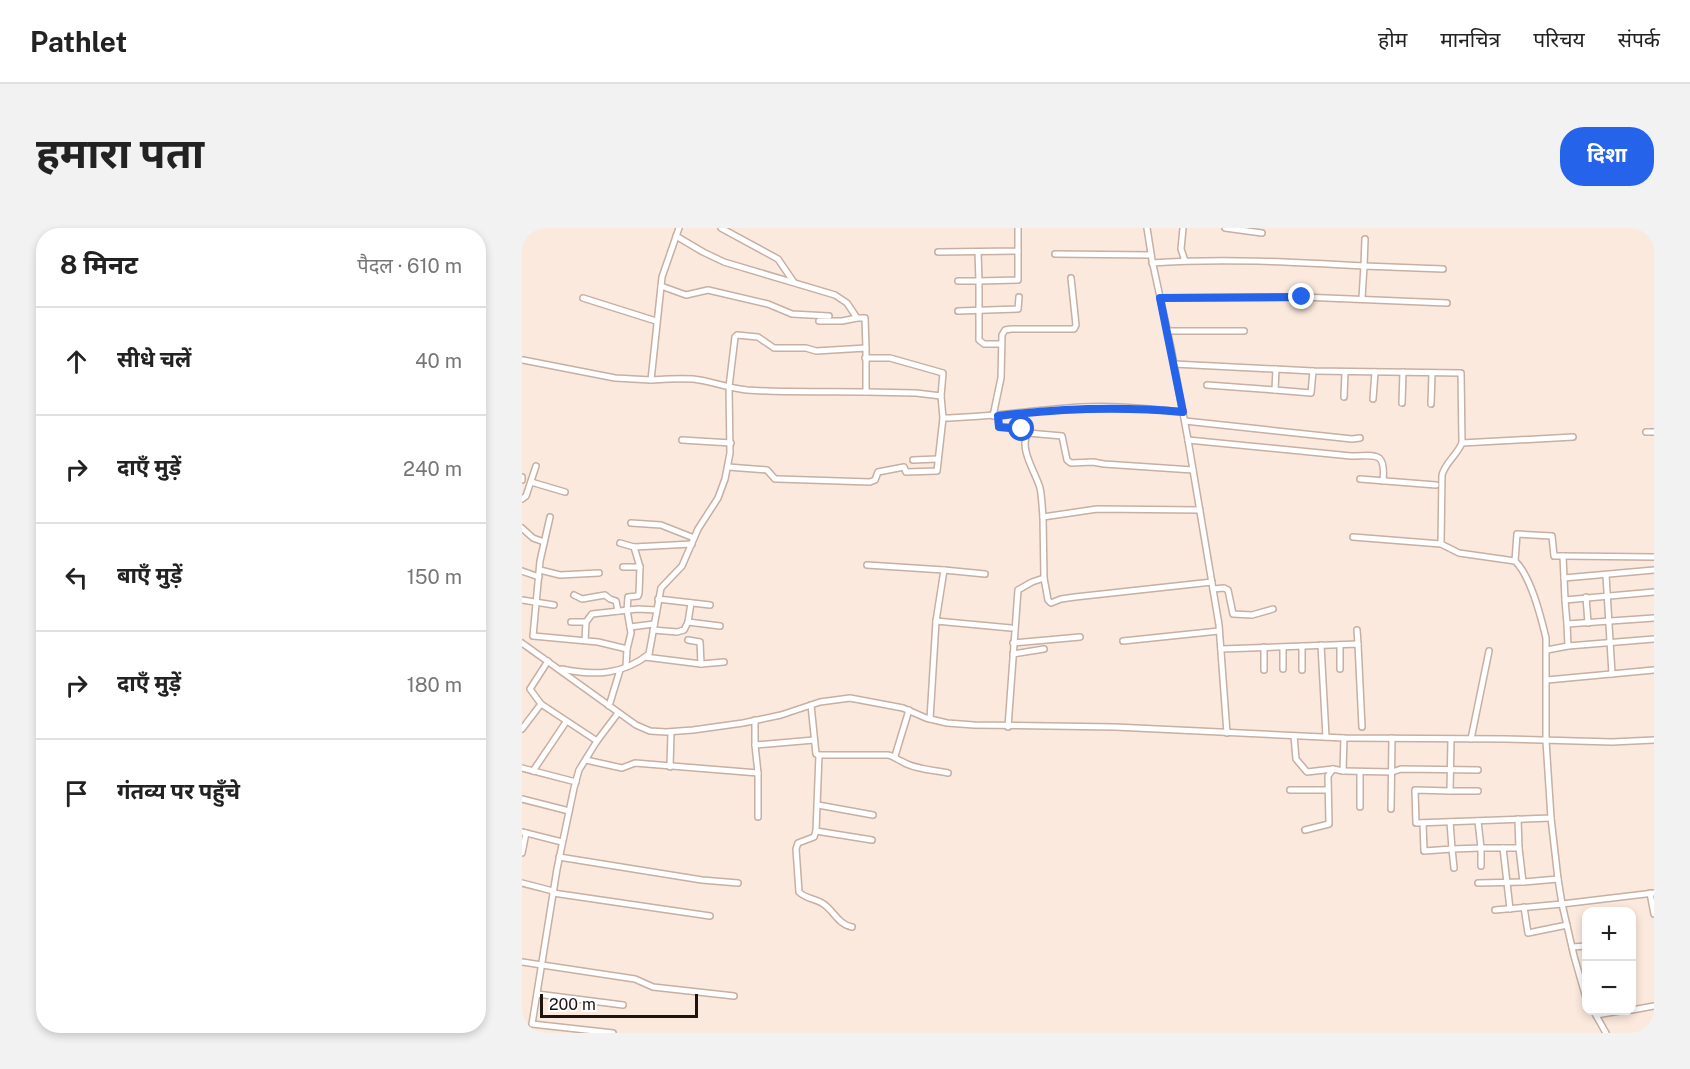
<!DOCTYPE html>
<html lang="hi">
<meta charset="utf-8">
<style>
:root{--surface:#fff;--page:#f2f2f2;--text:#222;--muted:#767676;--line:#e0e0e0;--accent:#2563eb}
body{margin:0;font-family:"Public Sans","Noto Sans Devanagari",sans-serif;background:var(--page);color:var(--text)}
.controls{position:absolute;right:18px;bottom:18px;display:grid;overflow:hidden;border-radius:12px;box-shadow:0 3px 9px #0003}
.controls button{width:54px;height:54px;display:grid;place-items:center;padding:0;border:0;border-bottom:2px solid var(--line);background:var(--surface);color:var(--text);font:30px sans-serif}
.scale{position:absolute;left:18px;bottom:15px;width:158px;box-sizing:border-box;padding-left:6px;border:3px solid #1d1410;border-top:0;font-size:16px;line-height:21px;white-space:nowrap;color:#1d1410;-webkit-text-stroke:4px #fff;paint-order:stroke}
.stop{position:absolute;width:18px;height:18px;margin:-14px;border:4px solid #2563eb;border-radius:50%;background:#fff}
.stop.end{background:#2563eb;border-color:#fff;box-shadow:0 2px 6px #0008}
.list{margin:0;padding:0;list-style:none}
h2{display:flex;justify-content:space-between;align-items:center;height:78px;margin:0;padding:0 24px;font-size:26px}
h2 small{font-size:20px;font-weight:400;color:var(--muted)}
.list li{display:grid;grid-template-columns:39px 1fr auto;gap:18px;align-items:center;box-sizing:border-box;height:108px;padding:0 24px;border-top:2px solid var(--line)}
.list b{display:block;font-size:22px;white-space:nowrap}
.list em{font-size:20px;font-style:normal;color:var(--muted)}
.icon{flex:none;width:33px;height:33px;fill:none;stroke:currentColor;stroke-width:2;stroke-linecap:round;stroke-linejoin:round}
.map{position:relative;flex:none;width:1132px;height:805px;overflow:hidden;border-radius:24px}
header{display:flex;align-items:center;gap:36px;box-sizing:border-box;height:84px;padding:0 30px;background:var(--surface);border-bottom:2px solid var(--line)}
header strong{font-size:28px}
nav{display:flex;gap:33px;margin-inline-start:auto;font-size:21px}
.intro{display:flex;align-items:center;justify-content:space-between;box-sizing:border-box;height:144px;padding:0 36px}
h1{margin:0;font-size:42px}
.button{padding:15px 27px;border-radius:24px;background:var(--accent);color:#fff;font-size:21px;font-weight:700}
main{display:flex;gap:36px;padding:0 36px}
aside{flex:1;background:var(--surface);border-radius:24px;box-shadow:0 3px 9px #0003}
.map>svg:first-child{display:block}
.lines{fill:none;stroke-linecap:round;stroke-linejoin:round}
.street-casing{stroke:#c6afa3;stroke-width:8}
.street{stroke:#fff;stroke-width:5}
.route{stroke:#2563eb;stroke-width:8}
</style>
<header>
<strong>Pathlet</strong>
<nav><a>होम</a><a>मानचित्र</a><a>परिचय</a><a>संपर्क</a></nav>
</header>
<div class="intro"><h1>हमारा पता</h1><a class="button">दिशा</a></div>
<main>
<aside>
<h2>8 मिनट<small>पैदल · 610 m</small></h2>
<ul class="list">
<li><svg class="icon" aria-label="ahead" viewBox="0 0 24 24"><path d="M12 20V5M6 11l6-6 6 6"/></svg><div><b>सीधे चलें</b></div><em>40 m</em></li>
<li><svg class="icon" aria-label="right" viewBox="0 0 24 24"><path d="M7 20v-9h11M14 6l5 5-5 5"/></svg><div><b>दाएँ मुड़ें</b></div><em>240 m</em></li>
<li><svg class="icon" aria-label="left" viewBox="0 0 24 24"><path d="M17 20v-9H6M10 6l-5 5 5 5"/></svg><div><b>बाएँ मुड़ें</b></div><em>150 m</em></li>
<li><svg class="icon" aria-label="right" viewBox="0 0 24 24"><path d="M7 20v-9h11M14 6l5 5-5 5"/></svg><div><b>दाएँ मुड़ें</b></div><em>180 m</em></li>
<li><svg class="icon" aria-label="arrive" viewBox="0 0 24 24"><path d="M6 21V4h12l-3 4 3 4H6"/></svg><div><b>गंतव्य पर पहुँचे</b></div></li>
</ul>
</aside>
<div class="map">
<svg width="1132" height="805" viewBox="0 0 1132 805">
<rect width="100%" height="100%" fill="#fce9de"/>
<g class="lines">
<g class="street-casing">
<g id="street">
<polyline points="199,0 256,31 271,53"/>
<polyline points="625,0 630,32 649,120 666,212 697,397 705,505"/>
<polyline points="661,0 659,21 663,33"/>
<polyline points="703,0 740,5"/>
<polyline points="154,8 181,24 202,34 313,67 325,75 335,90 343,90 344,120"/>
<polyline points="416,24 496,23 496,0"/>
<polyline points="456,24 457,53 496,52 496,23"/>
<polyline points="533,26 629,27"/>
<path d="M 630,35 C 700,30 772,34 842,38 L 843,11"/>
<polyline points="436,53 457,53 457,112 462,116 479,116"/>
<polyline points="139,58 164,67 186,62 246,76 270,86 307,88"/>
<polyline points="61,70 134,93"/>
<polyline points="638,70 780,69 925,75"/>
<polyline points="840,70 842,38 921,41"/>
<polyline points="436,83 496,81 497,69"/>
<polyline points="297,93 320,93 335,90"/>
<polyline points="645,103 722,103"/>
<polyline points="343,130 368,130 421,145 419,168 394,165 344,164"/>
<polyline points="1,132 93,150 129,152"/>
<polyline points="652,136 791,143 939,145 940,215"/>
<polyline points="754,141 753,162 789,165 791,143"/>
<polyline points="685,157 753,162"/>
<polyline points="419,168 421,190"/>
<polyline points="822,169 823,144"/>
<polyline points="851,171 853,144"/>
<polyline points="880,175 881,144"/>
<polyline points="909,176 910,145"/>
<polyline points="471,188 479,150 480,107 483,102 489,101 552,101 554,97 549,50"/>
<path d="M 476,188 L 477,199 L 495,200 L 506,205 C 496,220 514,245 518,260 C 520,269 520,279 521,289"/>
<polyline points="663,193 830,211 838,210"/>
<polyline points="1124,204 1132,204"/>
<polyline points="506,205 540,208 545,232 549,235 571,234 582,236 671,242"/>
<polyline points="160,212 209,215"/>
<path d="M 666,212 L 829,228 C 853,228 864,222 861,253"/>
<polyline points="391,232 416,231"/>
<path d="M 206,239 L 245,242 L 253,251 L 256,251 L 348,254 L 353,252 L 356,244 L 382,239 L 384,244 L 415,243 L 421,190 C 467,189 513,182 559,179 C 593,177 627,181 661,184"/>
<polyline points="0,249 0,252"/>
<polyline points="838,251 914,257"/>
<polyline points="9,254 43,264"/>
<polyline points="0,271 4,268 14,238"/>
<polyline points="28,289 18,333 11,408 76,414 105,421"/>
<polyline points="109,295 139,297 172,310"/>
<polyline points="0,300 11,310 22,314"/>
<path d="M 831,309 L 919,316 L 937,325 L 993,333 C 1009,348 1019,389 1024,410 L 1024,513 L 1029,590 L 894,595 L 893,562 L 928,563"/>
<polyline points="98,315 112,319"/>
<path d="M 919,316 L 920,247 C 923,235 935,227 940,215 L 1051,209"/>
<polyline points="1041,328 1132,329"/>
<polyline points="993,333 995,306 1030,308 1032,328 1041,328 1043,372 1132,364"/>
<polyline points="345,337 422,342 414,393 408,491"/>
<polyline points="101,339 118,339"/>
<polyline points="18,342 38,347 77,345"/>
<polyline points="422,342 463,346"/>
<polyline points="0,343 17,349"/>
<polyline points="1084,347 1090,446"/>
<polyline points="522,350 526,372 529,375 539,371 553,369 690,354"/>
<polyline points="1042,350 1132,342"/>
<polyline points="691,361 702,360 706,362 711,386 730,387 751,381"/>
<polyline points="52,367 60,371 83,367 88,371 94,373 96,383"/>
<polyline points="1064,369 1066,395"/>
<polyline points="136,371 188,377"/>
<polyline points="0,372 32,377"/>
<polyline points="1043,372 1045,396 1132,390"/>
<polyline points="414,393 489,400"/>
<polyline points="49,394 64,394"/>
<polyline points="166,394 198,398"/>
<polyline points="1045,396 1046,418 1132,411"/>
<polyline points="108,399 132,396"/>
<polyline points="131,402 155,404 162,402 166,394 169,375"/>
<polyline points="835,402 836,416"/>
<polyline points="63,412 64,394 70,386 116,381 134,382"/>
<polyline points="166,412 178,414 179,436"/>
<polyline points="601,413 697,403"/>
<polyline points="0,415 114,497 128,503 144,504 171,502 221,495 259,487 298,474 328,470 381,480 404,490 425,495 452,497 593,499 822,510 983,511 1090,514 1132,512"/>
<polyline points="491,415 558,409"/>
<polyline points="799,417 804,509"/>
<polyline points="780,418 780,442"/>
<polyline points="742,419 742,442"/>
<polyline points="699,421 836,416 840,499"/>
<polyline points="1025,422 1046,418"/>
<polyline points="491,426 522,421"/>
<polyline points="123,429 179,436 202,434"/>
<polyline points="104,439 105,421 109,405 105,382 106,369 116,368 117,365 118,339 112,319 170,316"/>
<path d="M 40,441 C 72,448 101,447 127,426 L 139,360 L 160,338 L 176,301 L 196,270 L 203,251 L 208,225 L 207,159 L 213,109 L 215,107 L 236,109 L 252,120 L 284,120 L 294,123 L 344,120 L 344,164 C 304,163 264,165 225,162 C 206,160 189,153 171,151 C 157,150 143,151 129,152 L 140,49 L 157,0"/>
<polyline points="761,441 761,419"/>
<polyline points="818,441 818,417"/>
<polyline points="1025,452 1132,442"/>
<polyline points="19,476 75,513 96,485"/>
<path d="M 289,477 L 294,526 L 297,527 L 366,527 C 372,528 374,531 379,533 C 392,541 411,542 426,545"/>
<polyline points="87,478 98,442"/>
<polyline points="233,492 233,517 236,545 236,589"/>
<polyline points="486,499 496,362 510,354 522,350 521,289 575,281 678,282"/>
<polyline points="0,501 19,476 8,461 26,433"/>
<polyline points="772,508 774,531 785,544 811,541 821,543 822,510"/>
<polyline points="929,511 928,563 956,563"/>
<polyline points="949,511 967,423"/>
<polyline points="75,513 57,542 52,560 35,641 10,796 91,805"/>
<polyline points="233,517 292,512"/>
<polyline points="297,527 294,603 350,612"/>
<polyline points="373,528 387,482"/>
<polyline points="64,532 100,540 113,535 236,545"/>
<polyline points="148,539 149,504"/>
<polyline points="0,540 54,554"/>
<polyline points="11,543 44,494"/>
<polyline points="821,543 870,544 879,541 956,542"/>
<polyline points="768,562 806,562"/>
<polyline points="0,571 47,583"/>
<polyline points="296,577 351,587"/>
<polyline points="838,579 838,544"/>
<polyline points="869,581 870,510"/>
<polyline points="996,591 997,620"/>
<polyline points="901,595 902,623 930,621 928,594"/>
<polyline points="783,602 807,596 806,548 811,541"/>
<path d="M 294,603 L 292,609 L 276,615 L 274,621 L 277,664 C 284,671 292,670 300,675 C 311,681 315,696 330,699"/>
<polyline points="0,604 40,614"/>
<polyline points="981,620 988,681"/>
<polyline points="0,625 4,605"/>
<polyline points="37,629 180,652 216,655"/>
<polyline points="959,638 959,620 997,620 1001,654 1036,651 1029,590"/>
<polyline points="932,640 930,621 959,620 956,593"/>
<polyline points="1036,651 1040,676 1132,665"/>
<polyline points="0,655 31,663"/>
<polyline points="956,655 1001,654"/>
<polyline points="31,665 188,688"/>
<polyline points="1128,665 1132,686"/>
<polyline points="1002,679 1006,705 1045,697"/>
<polyline points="973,682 1040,676 1052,728 1064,770"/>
<polyline points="1050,719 1064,718"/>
<polyline points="0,734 113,751 131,759 212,768"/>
<polyline points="15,766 101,777"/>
<polyline points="1071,782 1084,805"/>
<polyline points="1110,782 1132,778"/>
<polyline points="1074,787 1104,782"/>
</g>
</g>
<use href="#street" class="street"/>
</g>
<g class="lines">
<path class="route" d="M 500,201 L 477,199 L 476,188 C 540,180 597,178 661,184 L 638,70 L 780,69"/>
</g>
</svg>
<div class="controls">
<button>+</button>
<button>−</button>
</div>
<div class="scale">200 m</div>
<div class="stop" style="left:500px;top:201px"></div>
<div class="stop end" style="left:780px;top:69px"></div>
</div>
</main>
